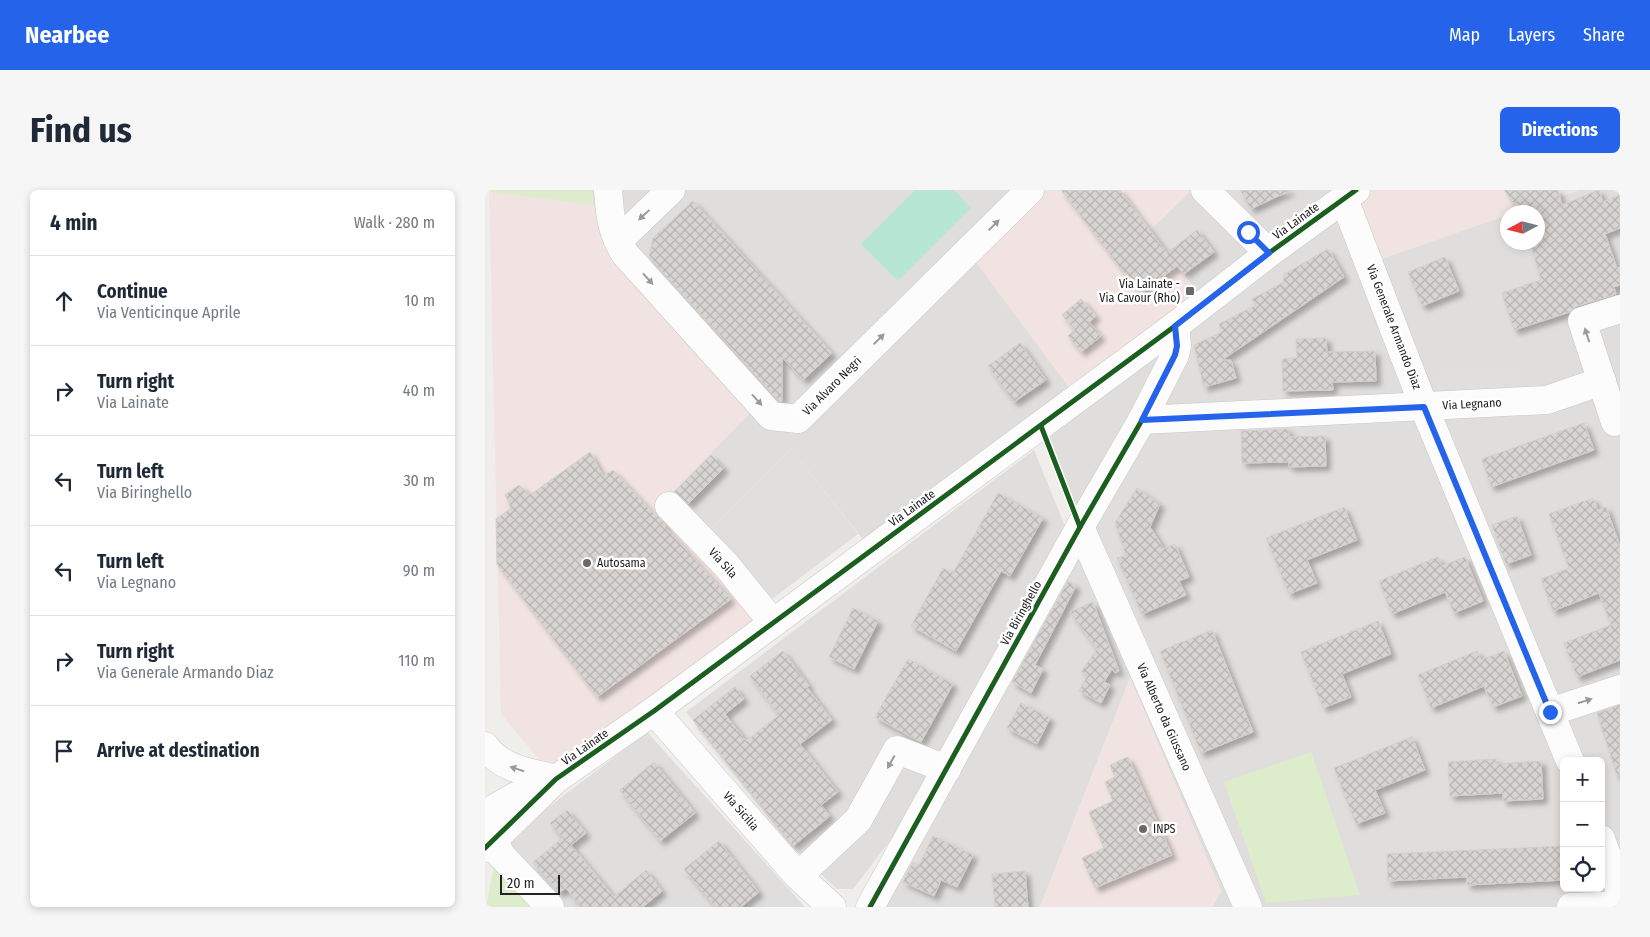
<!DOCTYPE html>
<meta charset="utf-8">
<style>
:root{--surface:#fff;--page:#f6f6f7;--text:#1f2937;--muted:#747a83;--line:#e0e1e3;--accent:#2563eb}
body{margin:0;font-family:"Fira Sans Condensed",sans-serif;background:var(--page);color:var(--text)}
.controls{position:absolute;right:15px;bottom:15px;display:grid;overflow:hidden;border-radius:8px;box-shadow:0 2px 8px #0003}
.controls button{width:45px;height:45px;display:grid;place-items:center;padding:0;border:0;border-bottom:1px solid var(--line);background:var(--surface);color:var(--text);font:25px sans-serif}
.compass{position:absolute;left:1015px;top:15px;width:45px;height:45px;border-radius:50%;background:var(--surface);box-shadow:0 2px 8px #0003;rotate:263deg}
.scale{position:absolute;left:15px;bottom:12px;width:60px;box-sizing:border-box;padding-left:5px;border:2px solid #222;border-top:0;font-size:14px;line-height:18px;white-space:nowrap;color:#222;-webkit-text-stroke:4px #fff;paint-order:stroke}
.stop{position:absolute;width:15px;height:15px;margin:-11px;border:4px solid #2563eb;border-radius:50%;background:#fff}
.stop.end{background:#2563eb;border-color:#fff;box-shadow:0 1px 5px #0008}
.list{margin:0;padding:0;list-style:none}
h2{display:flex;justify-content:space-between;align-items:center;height:65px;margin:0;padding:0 20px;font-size:21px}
h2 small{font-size:16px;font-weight:400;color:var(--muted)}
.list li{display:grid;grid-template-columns:32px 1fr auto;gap:15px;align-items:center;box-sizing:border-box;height:90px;padding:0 20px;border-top:1px solid var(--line)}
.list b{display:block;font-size:19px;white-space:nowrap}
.list p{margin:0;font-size:16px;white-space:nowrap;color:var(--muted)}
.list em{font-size:16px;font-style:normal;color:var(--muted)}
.icon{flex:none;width:28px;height:28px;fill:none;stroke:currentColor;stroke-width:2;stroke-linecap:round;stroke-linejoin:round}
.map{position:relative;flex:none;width:1135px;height:717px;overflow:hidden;border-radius:8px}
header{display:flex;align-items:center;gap:30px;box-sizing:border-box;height:70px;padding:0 25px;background:var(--accent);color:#fff}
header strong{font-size:24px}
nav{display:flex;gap:28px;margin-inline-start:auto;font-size:18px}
.intro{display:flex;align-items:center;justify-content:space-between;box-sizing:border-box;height:120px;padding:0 30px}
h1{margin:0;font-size:35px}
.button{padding:12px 22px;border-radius:8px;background:var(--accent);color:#fff;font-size:18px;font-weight:700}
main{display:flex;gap:30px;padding:0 30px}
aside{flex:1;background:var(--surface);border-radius:8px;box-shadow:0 2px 8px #0003}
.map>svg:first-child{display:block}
.residential{fill:#dfdedc;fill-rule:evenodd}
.commercial{fill:#f1e3e1}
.grass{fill:#ddeccb}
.pitch{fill:#b7e6d2}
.parking{fill:#e0dfde}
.building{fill:url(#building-cross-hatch);stroke:#d3d0cc;filter:url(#shadow)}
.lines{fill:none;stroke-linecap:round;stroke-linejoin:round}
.minor-casing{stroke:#c9c8c7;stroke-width:29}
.minor{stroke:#fdfcfc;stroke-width:28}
.cycleway-casing{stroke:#fff;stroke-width:8}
.cycleway{stroke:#1b5e20;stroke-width:5}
.oneway{fill:#9a9a9a}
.route{stroke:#2563eb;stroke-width:6}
.poi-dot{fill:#6a6968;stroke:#fff;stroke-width:2}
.labels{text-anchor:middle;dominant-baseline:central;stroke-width:5;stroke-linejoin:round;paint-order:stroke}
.street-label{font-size:12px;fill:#222;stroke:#fff}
.poi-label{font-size:12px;fill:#222;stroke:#fff;text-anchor:start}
</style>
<header>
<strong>Nearbee</strong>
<nav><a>Map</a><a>Layers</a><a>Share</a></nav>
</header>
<div class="intro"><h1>Find us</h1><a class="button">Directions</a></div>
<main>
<aside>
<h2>4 min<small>Walk · 280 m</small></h2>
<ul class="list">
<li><svg class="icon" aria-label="ahead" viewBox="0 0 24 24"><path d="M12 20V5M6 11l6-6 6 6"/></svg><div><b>Continue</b><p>Via Venticinque Aprile</p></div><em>10 m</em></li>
<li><svg class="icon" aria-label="right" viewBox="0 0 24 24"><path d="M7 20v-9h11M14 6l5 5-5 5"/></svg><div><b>Turn right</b><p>Via Lainate</p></div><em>40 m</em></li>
<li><svg class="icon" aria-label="left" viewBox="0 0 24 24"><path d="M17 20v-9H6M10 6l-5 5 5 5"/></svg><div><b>Turn left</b><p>Via Biringhello</p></div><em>30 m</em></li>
<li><svg class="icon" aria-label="left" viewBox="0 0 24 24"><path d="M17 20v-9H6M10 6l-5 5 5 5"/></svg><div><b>Turn left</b><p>Via Legnano</p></div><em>90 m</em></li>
<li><svg class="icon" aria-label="right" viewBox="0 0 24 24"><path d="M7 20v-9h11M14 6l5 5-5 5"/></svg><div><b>Turn right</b><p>Via Generale Armando Diaz</p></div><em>110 m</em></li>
<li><svg class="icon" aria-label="arrive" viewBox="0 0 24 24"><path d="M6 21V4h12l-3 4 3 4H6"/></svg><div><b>Arrive at destination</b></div></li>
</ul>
</aside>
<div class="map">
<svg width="1135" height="717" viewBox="0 0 1135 717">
<defs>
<pattern id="building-cross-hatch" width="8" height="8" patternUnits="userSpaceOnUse" patternTransform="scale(1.25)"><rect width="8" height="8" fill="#d7d4d2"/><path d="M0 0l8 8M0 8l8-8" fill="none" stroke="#b8b6b4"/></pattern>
<filter id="shadow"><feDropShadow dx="4.5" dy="4.5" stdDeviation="2.5" flood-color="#0004"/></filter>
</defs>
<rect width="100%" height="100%" fill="#f0eeeb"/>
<g class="residential">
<polygon points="107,0 538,0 588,203 383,356 306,258 218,346 181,309 138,66 121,17 108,15"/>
<polygon points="707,0 865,0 716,107 665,40"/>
<path d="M 1094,0 L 1135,0 L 1135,717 L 727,717 L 736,701 L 645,488 L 555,717 L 389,717 L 597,337 L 560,237 L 863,11 L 888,72 L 1022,25 L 1022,52 L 1052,52 L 1052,22 L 1029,22 ZM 1079,571 L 1116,571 L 1116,698 L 1079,698 Z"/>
<polygon points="549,260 580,336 421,630 368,699 352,699 307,657 201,522"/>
<polygon points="162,542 320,717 68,717 17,663 27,645"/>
</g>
<g class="commercial">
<polygon points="551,0 707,0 665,40 716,107 588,203 484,63"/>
<polygon points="877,0 1094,0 1030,22 1022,22 1022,25 888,72 863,11"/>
<polygon points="4,1 121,16 123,31 273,215 181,309 280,432 66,584 16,524"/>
<polygon points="645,488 736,701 727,717 555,717"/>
</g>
<g class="grass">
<polygon points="0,0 107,0 108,15 0,1"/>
<polygon points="826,562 875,705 781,713 739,592"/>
<polygon points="9,675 46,717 1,717"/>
</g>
<polygon class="pitch" points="430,0 469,0 486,18 413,91 376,54"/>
<g class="parking">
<polygon points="1031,180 1032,196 954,202 952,185"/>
<polygon points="306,258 373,344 286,410 224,340"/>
</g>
<g class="building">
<polygon points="576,0 635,0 682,63 712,40 729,62 699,84 692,76 655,104"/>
<polygon points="755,0 806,0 766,19"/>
<polygon points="1019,0 1073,0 1077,15 1114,0 1118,12 1135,5 1135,38 1120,44 1132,78 1135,77 1135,95 1129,97 1131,104 1092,116 1085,122 1029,140 1017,103 1056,90 1045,52 1052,52 1052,22 1035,22"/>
<polygon points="208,11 347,163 318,190 297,167 297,211 294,211 164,67 168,48"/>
<polygon points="843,59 859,87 737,170 746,170 751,188 719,197 709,155 737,142 734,134 771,115 767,109 799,92 798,85"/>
<polygon points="960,67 974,101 937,116 923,82"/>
<polygon points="596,109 611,126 604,132 616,146 596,162 583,146 590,140 577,125"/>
<polygon points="841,148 842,162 890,161 891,191 847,192 848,200 798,201 797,169 812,168 811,149"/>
<polygon points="535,153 561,190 529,212 503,176"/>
<polygon points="1099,233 1109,260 1006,297 997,269"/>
<polygon points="803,239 804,247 840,246 841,276 804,277 804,272 757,273 756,241"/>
<polygon points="105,262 118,286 128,280 168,323 170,322 181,336 180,337 246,409 112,507 12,374 11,329 26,318 20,305 34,295 45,305"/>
<polygon points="226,265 239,278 203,314 189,302"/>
<polygon points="652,298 675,314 665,337 679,359 690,354 704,387 694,391 701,405 657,424 632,368 641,365 630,333"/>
<polygon points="513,303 558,328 525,386 516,381 471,461 426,436 458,378 468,383"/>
<polygon points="1108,308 1113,320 1121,317 1135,356 1135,470 1092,487 1079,453 1126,435 1114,403 1068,421 1056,389 1084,378 1064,324"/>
<polygon points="859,317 872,350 822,370 832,393 804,404 781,348"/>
<polygon points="1032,326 1046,365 1021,374 1007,335"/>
<polygon points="953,367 957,376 980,367 998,411 969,423 960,402 907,424 894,391"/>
<polygon points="583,391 591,396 550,475 558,479 546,503 527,492"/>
<polygon points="608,412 634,481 630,483 627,479 619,492 625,495 616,513 594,501 603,484 596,482 612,459 585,422"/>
<polygon points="368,418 393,431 369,479 344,467"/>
<polygon points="893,431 906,464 857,484 866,507 838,518 816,462"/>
<polygon points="727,440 768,542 716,563 675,461"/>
<polygon points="298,461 324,496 322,497 347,530 315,554 353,602 336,615 345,626 308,656 208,530 250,497 259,509 240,524 261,551 294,525 265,486"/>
<polygon points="992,461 996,470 1019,461 1037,506 1008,517 999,496 946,518 933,485"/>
<polygon points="423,469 468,494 436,552 390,527"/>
<polygon points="536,513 565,528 552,554 522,538"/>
<polygon points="1135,515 1135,585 1132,586 1112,523"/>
<polygon points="927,547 940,580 890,600 900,623 871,634 849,578"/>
<polygon points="643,567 687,665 610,698 597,668 619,658 604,622 628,611 620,592 630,587 625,575"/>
<polygon points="1011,569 1011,574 1056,571 1058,609 1018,611 1018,603 965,606 963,572"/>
<polygon points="169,572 210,623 175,651 135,600"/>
<polygon points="82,620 101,643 86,655 129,707 161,680 177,701 158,717 96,717 81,698 74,703 48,672 78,648 65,633"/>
<polygon points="448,646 488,665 472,697 456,690 449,706 418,692 428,672 434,675"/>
<polygon points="234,651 274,702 256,717 230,717 199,679"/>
<polygon points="1079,656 1079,690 982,695 982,687 903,691 902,664"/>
<polygon points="540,681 543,717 510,717 507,684"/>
</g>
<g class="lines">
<g class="minor-casing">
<g id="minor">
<path d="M 123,0 C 125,27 126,40 140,64 L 286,226 L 313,229 L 545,0"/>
<polyline points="720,0 784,63"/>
<polyline points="859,9 939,217 1085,571"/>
<polyline points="133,51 186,0"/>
<polyline points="1135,119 1097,131 1130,232 1135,230"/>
<polyline points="657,230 1062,210 1117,191"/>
<polyline points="184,316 242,376 288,433"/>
<polyline points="595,337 763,717"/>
<polyline points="169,521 313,686 347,717"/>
<polyline points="1065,522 1135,499"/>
<path d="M 0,556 C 17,580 45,582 71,589"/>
<polyline points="0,624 29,607 54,597"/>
<polyline points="9,649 15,664 65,717"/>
<polyline points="1116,649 1135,701"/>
<polyline points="0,658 71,589 169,521 288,433 690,136 784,63 871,0"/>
<polyline points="313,686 373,630 412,560 462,579"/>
<polyline points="385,717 595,337 657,230 690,165 692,156 690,136"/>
<polyline points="1086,717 1135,715"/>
</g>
</g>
<use href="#minor" class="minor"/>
<g class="cycleway-casing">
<g id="cycleway">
<polyline points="556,236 595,337"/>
<polyline points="0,658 71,589 169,521 288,433 690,136 784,63 871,0"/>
<polyline points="385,717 595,337 657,230 690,165 692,156 690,136"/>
</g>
</g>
<use href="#cycleway" class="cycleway"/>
</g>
<defs><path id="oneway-solid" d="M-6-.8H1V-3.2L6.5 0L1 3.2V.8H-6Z" transform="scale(1.25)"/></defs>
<g class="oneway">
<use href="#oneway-solid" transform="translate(159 25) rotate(137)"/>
<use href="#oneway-solid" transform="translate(509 35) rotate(-45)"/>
<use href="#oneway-solid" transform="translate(163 89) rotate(48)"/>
<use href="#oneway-solid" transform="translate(1102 145) rotate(-108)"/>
<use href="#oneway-solid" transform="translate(394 149) rotate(-45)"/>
<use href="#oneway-solid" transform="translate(272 210) rotate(48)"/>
<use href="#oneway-solid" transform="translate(1100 511) rotate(-18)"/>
<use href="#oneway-solid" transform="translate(406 572) rotate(119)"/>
<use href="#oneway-solid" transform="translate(32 579) rotate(-162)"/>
</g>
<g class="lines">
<polyline class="route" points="763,42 784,63 690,136 692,156 690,165 657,230 939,217 1065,522"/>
</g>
<g class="poi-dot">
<rect x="700" y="96" width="10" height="10" rx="2.5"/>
<circle cx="102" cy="373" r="5"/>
<circle cx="658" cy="639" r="5"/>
</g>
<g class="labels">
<g class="street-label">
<text transform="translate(811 31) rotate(-36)">Via Lainate</text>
<text transform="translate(909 137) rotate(69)">Via Generale Armando Diaz</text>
<text transform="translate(347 196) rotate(-45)">Via Alvaro Negri</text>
<text transform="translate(987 214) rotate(-3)">Via Legnano</text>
<text transform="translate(427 318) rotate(-36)">Via Lainate</text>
<text transform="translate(238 373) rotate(48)">Via Sila</text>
<text transform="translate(536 423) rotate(-61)">Via Biringhello</text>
<text transform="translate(679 527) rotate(66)">Via Alberto da Giussano</text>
<text transform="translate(100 557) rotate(-35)">Via Lainate</text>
<text transform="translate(256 621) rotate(49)">Via Sicilia</text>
</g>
<g class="poi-label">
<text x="695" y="94" text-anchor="end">Via Lainate -<tspan x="695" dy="14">Via Cavour (Rho)</tspan></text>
<text x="112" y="373">Autosama</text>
<text x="668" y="639">INPS</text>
</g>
</g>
</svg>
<div class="controls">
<button>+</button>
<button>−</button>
<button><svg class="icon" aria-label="locate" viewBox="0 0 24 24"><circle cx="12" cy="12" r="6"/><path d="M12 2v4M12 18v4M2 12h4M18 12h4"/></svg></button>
</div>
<svg class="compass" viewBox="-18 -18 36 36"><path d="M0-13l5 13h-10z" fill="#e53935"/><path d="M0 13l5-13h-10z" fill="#747a83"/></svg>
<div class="scale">20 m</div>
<div class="stop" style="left:763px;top:42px"></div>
<div class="stop end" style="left:1065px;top:522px"></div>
</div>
</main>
